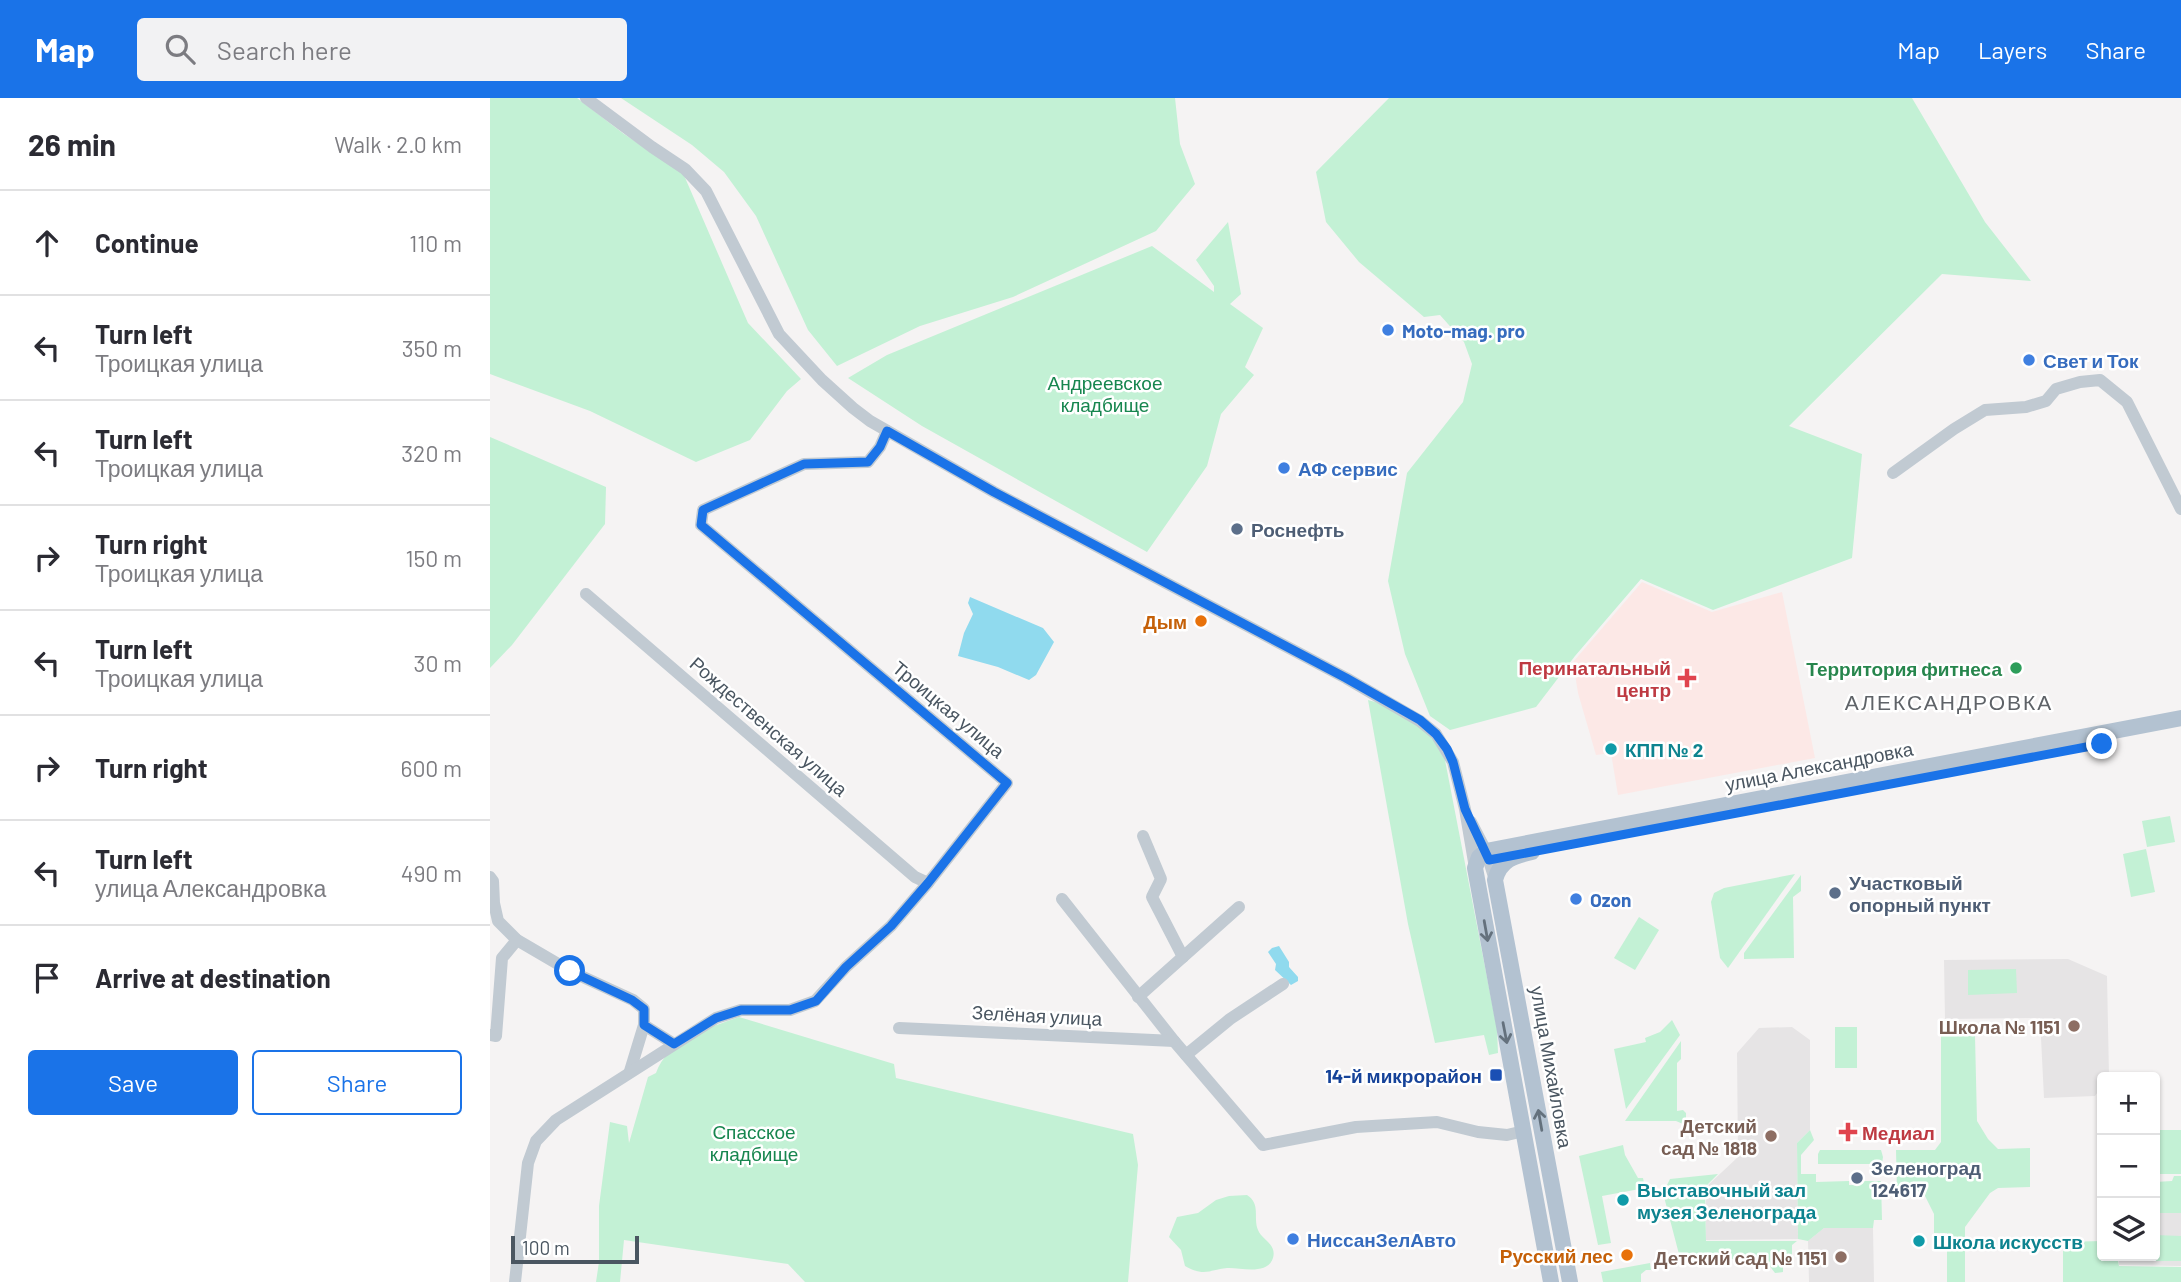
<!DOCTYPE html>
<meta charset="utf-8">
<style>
:root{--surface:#fff;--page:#f2f2f3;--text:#2b2b33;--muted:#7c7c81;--line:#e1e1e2;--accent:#1a73e8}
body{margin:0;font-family:Barlow,sans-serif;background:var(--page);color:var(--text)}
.controls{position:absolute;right:21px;bottom:21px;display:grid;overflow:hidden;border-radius:7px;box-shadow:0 2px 5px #0004}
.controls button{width:63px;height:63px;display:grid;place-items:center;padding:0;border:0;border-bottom:2px solid var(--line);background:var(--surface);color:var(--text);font:35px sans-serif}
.scale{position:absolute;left:21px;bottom:18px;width:128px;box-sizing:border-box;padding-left:7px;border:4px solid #4a5661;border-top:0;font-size:19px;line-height:24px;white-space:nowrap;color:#4a5661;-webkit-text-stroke:5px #fff;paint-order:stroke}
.stop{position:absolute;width:21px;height:21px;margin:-16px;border:5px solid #1a73e8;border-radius:50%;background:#fff}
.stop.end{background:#1a73e8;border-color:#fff;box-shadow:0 2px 7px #0008}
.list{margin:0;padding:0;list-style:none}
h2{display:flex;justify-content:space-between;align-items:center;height:91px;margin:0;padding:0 28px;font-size:30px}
h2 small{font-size:23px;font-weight:400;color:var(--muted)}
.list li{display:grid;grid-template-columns:46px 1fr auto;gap:21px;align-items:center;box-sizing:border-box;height:105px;padding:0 28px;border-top:2px solid var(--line)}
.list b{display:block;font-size:26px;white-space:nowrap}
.list p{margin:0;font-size:23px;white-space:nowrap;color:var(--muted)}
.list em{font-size:23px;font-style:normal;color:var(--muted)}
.actions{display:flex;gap:14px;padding:21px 28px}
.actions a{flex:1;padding:16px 0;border:2px solid var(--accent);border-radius:7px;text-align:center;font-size:24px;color:var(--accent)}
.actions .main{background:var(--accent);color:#fff}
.icon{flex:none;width:38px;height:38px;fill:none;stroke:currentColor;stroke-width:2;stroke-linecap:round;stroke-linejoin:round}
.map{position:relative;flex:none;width:1691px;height:1184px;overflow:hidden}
header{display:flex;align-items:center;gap:42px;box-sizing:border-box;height:98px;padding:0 35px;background:var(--accent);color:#fff}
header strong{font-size:33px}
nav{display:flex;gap:38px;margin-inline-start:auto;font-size:24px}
.search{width:490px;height:63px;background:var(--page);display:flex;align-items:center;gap:18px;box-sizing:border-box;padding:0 24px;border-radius:7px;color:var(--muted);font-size:26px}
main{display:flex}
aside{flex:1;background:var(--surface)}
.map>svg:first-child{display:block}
.education{fill:#e6e4e5}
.medical{fill:#fce8e6}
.green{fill:#c3f1d5}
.water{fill:#90daee}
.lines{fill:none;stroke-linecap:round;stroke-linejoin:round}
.minor{stroke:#c1cad2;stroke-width:12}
.major{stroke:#b3c2d1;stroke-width:16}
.oneway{stroke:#64717d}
.route{stroke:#1a73e8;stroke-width:9}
.shop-dot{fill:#3f7fe0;stroke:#fff;stroke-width:2.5}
.service-dot{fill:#5c6f8a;stroke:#fff;stroke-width:2.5}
.food-dot{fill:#e8710a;stroke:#fff;stroke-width:2.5}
.leisure-dot{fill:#2e9e5b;stroke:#fff;stroke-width:2.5}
.health-dot{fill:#e0444e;stroke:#fff;stroke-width:2.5}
.culture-dot{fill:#0f9aa8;stroke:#fff;stroke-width:2.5}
.education-dot{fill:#8d6e63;stroke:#fff;stroke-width:2.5}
.transit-dot{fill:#1a4fb4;stroke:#fff;stroke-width:2.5}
.labels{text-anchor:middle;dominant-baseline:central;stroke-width:5;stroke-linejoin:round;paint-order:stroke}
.shop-label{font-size:19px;font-weight:bold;fill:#366cbe;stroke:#fff;text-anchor:start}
.park-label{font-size:19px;fill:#17864f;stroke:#fff}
.service-label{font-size:19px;font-weight:bold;fill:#4e5e75;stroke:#fff;text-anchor:start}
.food-label{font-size:19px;font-weight:bold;fill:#c56008;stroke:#fff;text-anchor:end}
.health-label{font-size:19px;font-weight:bold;fill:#be3a42;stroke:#fff;text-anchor:end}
.leisure-label{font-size:19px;font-weight:bold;fill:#27864d;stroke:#fff;text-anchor:end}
.street-label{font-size:19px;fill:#4a5661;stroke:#fff}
.culture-label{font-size:19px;font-weight:bold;fill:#0d838f;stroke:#fff;text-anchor:start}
.education-label{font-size:19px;font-weight:bold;fill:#785e54;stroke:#fff;text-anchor:end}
.transit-label{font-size:19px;font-weight:bold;fill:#164399;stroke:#fff;text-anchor:end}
.neighbourhood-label{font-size:21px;letter-spacing:2px;fill:#5f6368;stroke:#fff}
</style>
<header>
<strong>Map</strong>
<div class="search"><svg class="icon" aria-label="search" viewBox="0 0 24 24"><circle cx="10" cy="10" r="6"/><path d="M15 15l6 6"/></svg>Search here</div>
<nav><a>Map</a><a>Layers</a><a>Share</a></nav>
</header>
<main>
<aside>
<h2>26 min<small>Walk · 2.0 km</small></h2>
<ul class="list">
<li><svg class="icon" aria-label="ahead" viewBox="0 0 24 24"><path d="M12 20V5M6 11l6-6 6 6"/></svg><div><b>Continue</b></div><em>110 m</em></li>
<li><svg class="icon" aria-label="left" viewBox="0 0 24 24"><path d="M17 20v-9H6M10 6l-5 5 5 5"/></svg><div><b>Turn left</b><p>Троицкая улица</p></div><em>350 m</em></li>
<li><svg class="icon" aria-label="left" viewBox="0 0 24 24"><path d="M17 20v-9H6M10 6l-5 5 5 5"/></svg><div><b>Turn left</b><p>Троицкая улица</p></div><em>320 m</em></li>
<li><svg class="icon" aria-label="right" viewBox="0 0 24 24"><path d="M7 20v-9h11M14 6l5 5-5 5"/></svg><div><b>Turn right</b><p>Троицкая улица</p></div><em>150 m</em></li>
<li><svg class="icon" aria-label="left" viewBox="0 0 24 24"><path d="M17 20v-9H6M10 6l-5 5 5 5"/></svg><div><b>Turn left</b><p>Троицкая улица</p></div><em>30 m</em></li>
<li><svg class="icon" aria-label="right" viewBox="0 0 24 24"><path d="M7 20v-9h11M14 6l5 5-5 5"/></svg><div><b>Turn right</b></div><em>600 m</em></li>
<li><svg class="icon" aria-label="left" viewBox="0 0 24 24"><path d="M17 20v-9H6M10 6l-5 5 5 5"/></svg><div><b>Turn left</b><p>улица Александровка</p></div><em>490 m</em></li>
<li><svg class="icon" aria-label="arrive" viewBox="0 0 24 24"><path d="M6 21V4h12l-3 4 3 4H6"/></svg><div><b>Arrive at destination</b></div></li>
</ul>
<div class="actions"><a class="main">Save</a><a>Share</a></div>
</aside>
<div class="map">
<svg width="1691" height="1184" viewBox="0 0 1691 1184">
<rect width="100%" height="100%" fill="#f5f3f3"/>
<g class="education">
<polygon points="1578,861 1617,878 1619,978 1612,979 1612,988 1605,998 1554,1000 1550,920 1455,921 1454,862"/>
<polygon points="1302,929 1320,942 1320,1032 1307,1045 1308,1141 1216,1142 1216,1089 1248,1059 1247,955 1269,930"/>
<polygon points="1665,1115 1691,1115 1691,1168 1629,1167 1629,1158 1665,1158"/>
<polygon points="1334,1130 1383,1130 1384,1184 1319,1184 1318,1143"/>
</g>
<polygon class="medical" points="1152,484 1222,514 1292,494 1325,660 1128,697 1121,655 1106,657 1088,595 1083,564"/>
<g class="green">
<polygon points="0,0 87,0 134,36 193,75 258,225 311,281 297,293 260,342 206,364 100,313 0,276"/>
<polygon points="131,0 685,0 690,46 705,86 666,133 523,199 430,228 347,268 318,232 266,118 234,74 202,47"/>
<polygon points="899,0 1422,0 1495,124 1541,183 1452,176 1299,328 1372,356 1362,460 1223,512 1151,481 1085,558 1046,609 960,632 940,618 915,556 898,483 917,375 973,304 982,266 974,244 950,217 934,219 869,164 836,124 826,74"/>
<polygon points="738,124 751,196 740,206 773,230 755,269 764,277 731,316 717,368 657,454 432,328 358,280 397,257 662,148 724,194 724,188 706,162"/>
<polygon points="0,339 116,389 115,426 22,547 0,570"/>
<path d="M 878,602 C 896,606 928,624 940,638 C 946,645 950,654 955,662 L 1007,931 L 1008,955 L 999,957 L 994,937 L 945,945 L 918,826 Z"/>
<polygon points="1680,718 1685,744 1657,749 1652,723"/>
<polygon points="1656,751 1665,794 1641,799 1633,756"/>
<polygon points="1305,776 1238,870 1230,860 1221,804 1224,795 1234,790"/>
<polygon points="1311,777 1311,793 1303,799 1304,860 1254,861 1254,855"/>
<polygon points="1149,819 1169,832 1145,872 1124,860"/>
<polygon points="1526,871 1527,895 1478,897 1478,872"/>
<path d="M 249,919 L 404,966 L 406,980 L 643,1036 L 648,1067 L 638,1184 L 315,1184 L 298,1166 L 134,1142 L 130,1184 L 106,1184 L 109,1164 L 109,1108 L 120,1024 L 137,1028 L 139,1045 L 158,979 L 166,975 C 177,943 220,929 249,919 Z"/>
<polygon points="1182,922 1190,937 1136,1011 1124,951 1156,944 1155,940 1170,934"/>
<rect x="1345" y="929" width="22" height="41"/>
<polygon points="1451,938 1485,938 1487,1023 1498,1041 1508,1051 1540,1050 1540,1089 1508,1090 1500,1095 1475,1129 1475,1184 1457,1184 1457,1135 1444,1135 1444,1116 1433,1094 1407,1094 1406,1052 1445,1052 1451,1044"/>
<polygon points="1191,943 1191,961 1187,965 1187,1013 1193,1012 1196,1015 1196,1023 1193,1026 1186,1023 1135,1023"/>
<polygon points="1320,1032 1324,1042 1311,1057 1311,1076 1326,1076 1326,1084 1359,1083 1359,1087 1371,1087 1372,1083 1391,1083 1392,1122 1384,1122 1383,1130 1334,1130 1318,1143 1308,1141 1307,1045"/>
<rect x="1665" y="1032" width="26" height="44"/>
<polygon points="1133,1047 1135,1057 1148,1080 1153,1080 1155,1090 1112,1098 1121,1145 1108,1147 1089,1058"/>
<polygon points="1330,1052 1391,1052 1393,1059 1392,1066 1328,1066 1328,1056"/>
<polygon points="1228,1076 1215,1089 1216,1143 1307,1143 1302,1147 1302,1160 1293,1161 1293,1174 1285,1175 1275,1162 1190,1160 1173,1095 1180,1081"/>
<polygon points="1684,1078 1691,1078 1691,1115 1665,1115 1665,1084 1682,1083"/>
<path d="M 757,1097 C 771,1106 763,1119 768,1132 C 772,1142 787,1146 783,1160 C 777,1178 749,1169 737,1170 C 718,1172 715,1179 695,1168 L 691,1152 L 679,1139 L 687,1119 L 708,1115 L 726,1102 L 739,1098 Z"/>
<polygon points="1665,1137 1691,1138 1691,1163 1660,1163 1660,1158 1665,1158"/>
<polygon points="1612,1143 1612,1158 1627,1158 1629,1168 1691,1169 1691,1184 1573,1184 1573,1144"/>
<polygon points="1160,1165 1161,1172 1156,1172 1151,1176 1151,1184 1113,1184 1111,1174"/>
</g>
<g class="water">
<polygon points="480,499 553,530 564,544 546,577 539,582 508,569 468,558 474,535 483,516 478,505"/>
<polygon points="789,848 799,864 799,869 808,879 808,883 801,887 785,872 786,866 778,854 782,850"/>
</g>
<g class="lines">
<g class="minor">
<polyline points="96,0 162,49 195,71 216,93 289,236 332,282 363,310 380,323 504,394 856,580 930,623 946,636 963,664 975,711 985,770"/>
<polyline points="1403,375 1464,331 1495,312 1536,309 1556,303 1566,291 1590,284 1610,282 1637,304 1691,411"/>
<polyline points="96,496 425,779 438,785"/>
<polyline points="981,724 996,753 1005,782"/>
<polyline points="653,738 671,781 662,799 693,859"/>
<polyline points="0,779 3,783 4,805 8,823 27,842 80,873 143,902 154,911 154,927 140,973"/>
<polyline points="572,801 684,943 773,1047 866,1029 947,1024 988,1034 1017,1037 1034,1033"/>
<polyline points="648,899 749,809"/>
<polyline points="154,927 184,946"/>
<polyline points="409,930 684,943"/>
<polyline points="0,937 6,938 12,860 27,842"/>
<polyline points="696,957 740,921 793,886"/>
<polyline points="25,1184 38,1065 46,1043 66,1022 226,920 251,912 300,912 325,903 356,869 401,828 438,785 517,685 211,427 213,412 314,366 378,364 390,349 397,333"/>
</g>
<g class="major">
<path d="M 1042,754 C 1024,758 1010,762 1005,782 L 1080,1184"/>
<polyline points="1061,1184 985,770 989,759 996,753 1691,620"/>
</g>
</g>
<defs><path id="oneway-shaft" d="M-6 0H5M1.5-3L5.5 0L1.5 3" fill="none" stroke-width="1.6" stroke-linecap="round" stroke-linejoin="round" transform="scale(1.75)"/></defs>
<g class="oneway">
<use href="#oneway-shaft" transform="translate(996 833) rotate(80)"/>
<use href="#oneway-shaft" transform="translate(1015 935) rotate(79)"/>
<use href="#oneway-shaft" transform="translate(1050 1022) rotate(-100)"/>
</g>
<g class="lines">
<polyline class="route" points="80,873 142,902 154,911 154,927 184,946 226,920 251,912 300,912 326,903 356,869 401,828 438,785 517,685 211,427 213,412 314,366 378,364 390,349 397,333 504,394 856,580 930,622 946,636 957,651 963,664 975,711 999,762 1612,646"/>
</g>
<g class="shop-dot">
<circle cx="898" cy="232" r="7"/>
<circle cx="1539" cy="262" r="7"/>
<circle cx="794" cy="370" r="7"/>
<circle cx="1086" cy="801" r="7"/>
<circle cx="803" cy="1141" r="7"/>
</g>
<g class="service-dot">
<circle cx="747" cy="431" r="7"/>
<circle cx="1345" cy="795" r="7"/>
<circle cx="1367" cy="1080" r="7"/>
</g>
<g class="food-dot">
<circle cx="711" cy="523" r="7"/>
<circle cx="1137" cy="1157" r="7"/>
</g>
<circle class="leisure-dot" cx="1526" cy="570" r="7"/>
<g class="health-dot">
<path d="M1193.5 569.5h7v7h7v7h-7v7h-7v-7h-7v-7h7z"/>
<path d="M1354.5 1023.5h7v7h7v7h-7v7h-7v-7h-7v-7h7z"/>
</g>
<g class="culture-dot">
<circle cx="1121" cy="651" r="7"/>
<circle cx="1133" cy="1102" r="7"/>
<circle cx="1429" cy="1143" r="7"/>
</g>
<g class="education-dot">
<circle cx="1584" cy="928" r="7"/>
<circle cx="1281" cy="1038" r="7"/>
<circle cx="1351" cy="1159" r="7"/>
</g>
<rect class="transit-dot" x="999" y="970" width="14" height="14" rx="3.5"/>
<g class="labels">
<g class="shop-label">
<text x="912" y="232">Moto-mag. pro</text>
<text x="1553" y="262">Свет и Ток</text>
<text x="808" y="370">АФ сервис</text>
<text x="1100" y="801">Ozon</text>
<text x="817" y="1141">НиссанЗелАвто</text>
</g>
<g class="park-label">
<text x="615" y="284">Андреевское<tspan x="615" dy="22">кладбище</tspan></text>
<text x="264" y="1033">Спасское<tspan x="264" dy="22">кладбище</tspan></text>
</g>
<g class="service-label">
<text x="761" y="431">Роснефть</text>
<text x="1359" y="784">Участковый<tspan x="1359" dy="22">опорный пункт</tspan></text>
<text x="1381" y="1069">Зеленоград<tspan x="1381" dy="22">124617</tspan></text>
</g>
<g class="food-label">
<text x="697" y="523">Дым</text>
<text x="1123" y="1157">Русский лес</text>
</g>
<g class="health-label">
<text x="1181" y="569">Перинатальный<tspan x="1181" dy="22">центр</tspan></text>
<text x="1372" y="1034" text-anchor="start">Медиал</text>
</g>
<g class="leisure-label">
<text x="1512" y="570">Территория фитнеса</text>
</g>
<g class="street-label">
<text transform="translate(459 611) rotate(40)">Троицкая улица</text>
<text transform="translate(279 628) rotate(41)">Рождественская улица</text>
<text transform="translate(1329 668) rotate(-11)">улица Александровка</text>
<text transform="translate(547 917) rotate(3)">Зелёная улица</text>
<text transform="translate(1062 969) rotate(80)">улица Михайловка</text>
</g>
<g class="culture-label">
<text x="1135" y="651">КПП № 2</text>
<text x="1147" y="1091">Выставочный зал<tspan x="1147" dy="22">музея Зеленограда</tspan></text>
<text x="1443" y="1143">Школа искусств</text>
</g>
<g class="education-label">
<text x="1570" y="928">Школа № 1151</text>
<text x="1267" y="1027">Детский<tspan x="1267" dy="22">сад № 1818</tspan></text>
<text x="1337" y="1159">Детский сад № 1151</text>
</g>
<g class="transit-label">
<text x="992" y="977">14-й микрорайон</text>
</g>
<g class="neighbourhood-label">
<text x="1459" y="603">АЛЕКСАНДРОВКА</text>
</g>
</g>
</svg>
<div class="controls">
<button>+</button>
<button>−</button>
<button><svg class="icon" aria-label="layers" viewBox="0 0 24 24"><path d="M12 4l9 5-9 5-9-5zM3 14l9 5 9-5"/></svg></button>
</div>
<div class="scale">100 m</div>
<div class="stop" style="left:80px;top:873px"></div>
<div class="stop end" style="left:1612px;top:646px"></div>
</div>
</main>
